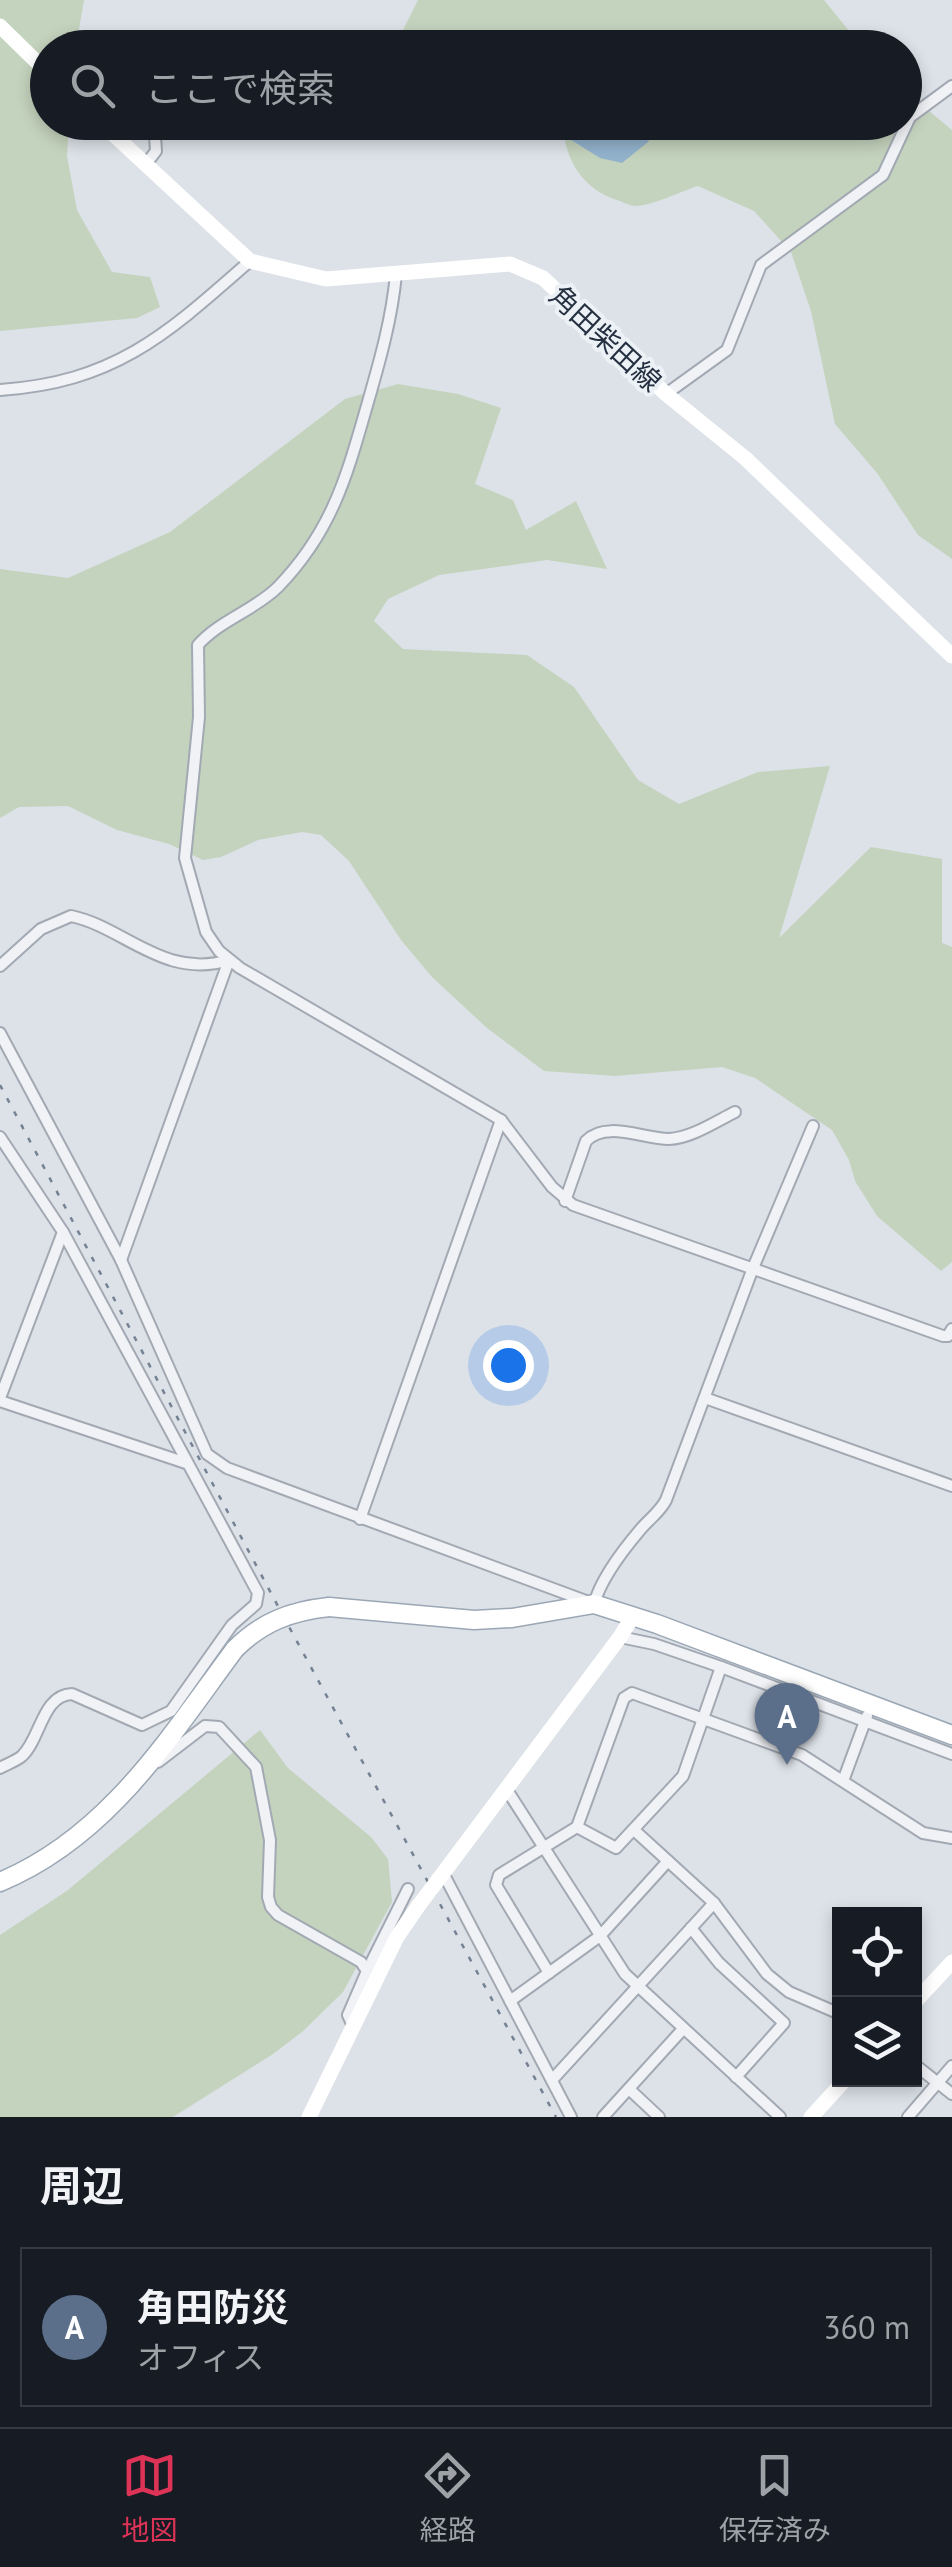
<!DOCTYPE html>
<html lang="ja">
<meta charset="utf-8">
<style>
:root{--surface:#171b24;--page:#242831;--text:#f1f3f6;--muted:#9ea1a6;--line:#363941;--accent:#dd3356}
body{margin:0;font-family:"PT Sans","Noto Sans JP",sans-serif;background:var(--page);color:var(--text)}
.controls{position:absolute;right:30px;bottom:30px;display:grid;overflow:hidden;border-radius:0px;box-shadow:0 5px 15px #0003}
.controls button{width:90px;height:90px;display:grid;place-items:center;padding:0;border:0;border-bottom:2px solid var(--line);background:var(--surface);color:var(--text);font:50px sans-serif}
.you{position:absolute;left:508px;top:1365px;width:35px;height:35px;margin:-25px;border:8px solid #fff;border-radius:50%;background:#1a73e8;box-shadow:0 0 0 15px #1a73e833}
.badge{display:grid;place-items:center;width:65px;height:65px;border-radius:50%;background:var(--accent);color:#fff;font-size:32px;font-weight:700}
.pin{position:absolute;translate:-50% -82px;filter:drop-shadow(0 2px 5px #0008)}
.pin::after{content:'';position:absolute;top:52px;width:35px;height:30px;background:inherit;clip-path:polygon(0 0,100% 0,50% 100%)}
.list{margin:0;padding:0;list-style:none}
h2{display:flex;justify-content:space-between;align-items:center;height:130px;margin:0;padding:0 40px;font-size:42px}
h2 small{font-size:32px;font-weight:400;color:var(--muted)}
.list li{display:grid;grid-template-columns:65px 1fr auto;gap:30px;align-items:center;box-sizing:border-box;height:160px;margin:0 20px 20px;padding:0 20px;border:2px solid var(--line);border-radius:0px}
.list b{display:block;font-size:38px;white-space:nowrap}
.list p{margin:0;font-size:32px;white-space:nowrap;color:var(--muted)}
.list em{font-size:32px;font-style:normal;color:var(--muted)}
.icon{flex:none;width:55px;height:55px;fill:none;stroke:currentColor;stroke-width:2;stroke-linecap:round;stroke-linejoin:round}
.map{position:relative;flex:none;width:952px;height:2117px;overflow:hidden}
.search{position:absolute;background:var(--surface);box-shadow:0 5px 15px #0003;left:30px;right:30px;top:30px;height:110px;display:flex;align-items:center;gap:25px;box-sizing:border-box;padding:0 35px;border-radius:55px;color:var(--muted);font-size:38px}
.sheet{height:310px;background:var(--surface)}
nav{display:flex;justify-content:space-around;align-items:center;box-sizing:border-box;height:140px;border-top:2px solid var(--line);background:var(--surface);font-size:28px;color:var(--muted)}
nav a{display:grid;justify-items:center;gap:5px}
nav .on{color:var(--accent)}
.map>svg:first-child{display:block}
.green{fill:#c4d3bd}
.water{fill:#93b3cd}
.lines{fill:none;stroke-linecap:round;stroke-linejoin:round}
.street-casing{stroke:#a2a9b3;stroke-width:14}
.primary-casing{stroke:#9ba7b5;stroke-width:21}
.street{stroke:#f0f2f6;stroke-width:10}
.secondary{stroke:#fff;stroke-width:15}
.primary{stroke:#fff;stroke-width:18}
.rail{stroke:#748294;stroke-width:2.5;stroke-dasharray:5 10;stroke-linecap:butt}
.primary-bridge-casing{stroke:#9ba7b5;stroke-width:21;stroke-linecap:butt}
.secondary-bridge{stroke:#fff;stroke-width:15}
.primary-bridge{stroke:#fff;stroke-width:18}
.labels{text-anchor:middle;dominant-baseline:central;stroke-width:8;stroke-linejoin:round;paint-order:stroke}
.street-label{font-size:28px;fill:#253041;stroke:#ecf1f6}
</style>
<div class="map">
<svg width="952" height="2117" viewBox="0 0 952 2117">
<rect width="100%" height="100%" fill="#dde2e8"/>
<g class="green">
<polygon points="0,0 84,0 76,47 48,48 48,122 69,123 67,156 77,210 112,272 150,277 160,307 137,318 0,331"/>
<polygon points="418,0 824,0 862,47 403,47 399,38"/>
<path d="M 905,91 L 952,130 L 952,559 L 918,535 L 877,473 L 835,424 L 811,311 L 791,252 L 754,211 L 698,186 C 682,191 651,206 636,206 C 630,206 625,203 620,201 C 583,190 564,160 563,123 L 904,122 Z"/>
<polygon points="398,384 458,394 501,408 475,484 513,500 526,530 576,501 607,569 547,560 439,575 388,599 374,621 403,649 527,655 574,687 638,780 679,804 758,772 830,766 779,938 871,847 942,859 942,943 952,947 952,1262 941,1271 877,1216 855,1181 849,1160 832,1130 755,1078 722,1067 615,1076 544,1071 487,1028 432,977 401,940 349,861 321,835 302,832 258,840 221,857 203,860 169,844 117,830 68,806 19,807 0,818 0,569 68,578 170,532 345,399"/>
<polygon points="260,1730 288,1768 371,1837 388,1859 392,1902 343,1992 302,2032 273,2054 173,2117 0,2117 0,1935 68,1890"/>
</g>
<polygon class="water" points="544,123 660,123 648,142 622,163 600,158"/>
<g class="lines">
<g class="street-casing">
<g id="street">
<polyline points="82,42 89,48"/>
<polyline points="146,164 156,151 154,122"/>
<path d="M 396,274 C 392,318 380,360 368,402 C 347,475 333,530 278,587 C 255,610 220,620 198,645 L 199,717 L 185,858 L 206,932 L 219,951 L 240,968 L 501,1120 L 552,1187 L 573,1205 L 943,1336 L 948,1336 L 952,1329"/>
<path d="M 0,390 C 116,382 167,334 250,261"/>
<polyline points="666,394 727,350 761,265 883,175 910,117 952,86"/>
<path d="M 0,966 L 41,929 L 71,916 C 124,927 164,980 229,960"/>
<path d="M 0,1033 L 121,1260 L 207,1454 L 227,1468 L 594,1604 C 601,1579 623,1550 640,1530 C 649,1519 660,1512 666,1500 L 753,1268 L 813,1126"/>
<path d="M 0,1137 L 63,1232 L 258,1593 L 256,1604 L 232,1625 L 171,1711 L 142,1725 L 72,1694 C 42,1695 41,1738 22,1756 C 16,1761 7,1764 0,1768"/>
<path d="M 565,1201 L 586,1141 C 606,1120 643,1139 669,1139 C 691,1138 715,1122 735,1112"/>
<polyline points="121,1260 229,960"/>
<polyline points="0,1398 63,1232"/>
<polyline points="705,1398 952,1486"/>
<polyline points="0,1401 186,1463"/>
<polyline points="360,1519 501,1120"/>
<polyline points="620,1637 654,1644 721,1667 952,1754"/>
<polyline points="158,1762 205,1726 219,1727 256,1767 270,1840 268,1897 271,1907 278,1915 361,1962 367,1971 348,2015 353,2026"/>
<polyline points="843,1781 867,1716"/>
<polyline points="507,1790 625,1974 780,2117"/>
<polyline points="577,1827 616,1848 683,1776 721,1667"/>
<polyline points="634,1830 714,1903 767,1974 789,1992 840,2014"/>
<polyline points="443,1873 571,2117"/>
<polyline points="691,1928 719,1963 784,2023 736,2077"/>
<polyline points="367,1971 408,1889"/>
<polyline points="549,1973 496,1885 499,1875 577,1827 624,1698 632,1693 802,1755 923,1833 952,1838"/>
<polyline points="510,2001 600,1936 668,1861"/>
<polyline points="914,2064 952,2094"/>
<polyline points="552,2080 714,1903"/>
<polyline points="629,2089 659,2117"/>
<polyline points="603,2117 683,2029"/>
<polyline points="908,2117 952,2066"/>
</g>
</g>
<g class="primary-casing">
<g id="primary">
<polyline points="329,1607 474,1620 512,1618 594,1604 657,1624 952,1735"/>
<path d="M 0,1882 C 108,1837 168,1739 235,1649"/>
</g>
</g>
<use href="#street" class="street"/>
<g class="secondary">
<polyline points="0,26 48,73"/>
<polyline points="100,122 250,261 326,279 510,264 543,278 666,394 745,458 952,656"/>
<polyline points="438,1880 620,1637 633,1616"/>
<polyline points="914,2003 952,1962"/>
<polyline points="309,2117 397,1937 419,1905"/>
<polyline points="811,2117 845,2080"/>
</g>
<use href="#primary" class="primary"/>
<polyline class="rail" points="0,1085 288,1625 556,2117"/>
<g class="primary-bridge-casing">
<path id="primary-bridge" d="M 235,1649 C 262,1622 291,1611 329,1607"/>
</g>
<polyline class="secondary-bridge" points="419,1905 438,1880"/>
<use href="#primary-bridge" class="primary-bridge"/>
</g>
<g class="labels">
<g class="street-label">
<text transform="translate(606 338) rotate(43)">角田柴田線</text>
</g>
</g>
</svg>
<div class="controls">
<button><svg class="icon" aria-label="locate" viewBox="0 0 24 24"><circle cx="12" cy="12" r="6"/><path d="M12 2v4M12 18v4M2 12h4M18 12h4"/></svg></button>
<button><svg class="icon" aria-label="layers" viewBox="0 0 24 24"><path d="M12 4l9 5-9 5-9-5zM3 14l9 5 9-5"/></svg></button>
</div>
<div class="you"></div>
<div class="pin badge" style="left:787px;top:1765px;background:#5c6f8a">A</div>
<div class="search"><svg class="icon" aria-label="search" viewBox="0 0 24 24"><circle cx="10" cy="10" r="6"/><path d="M15 15l6 6"/></svg>ここで検索</div>
</div>
<section class="sheet">
<h2>周辺<small></small></h2>
<ul class="list">
<li><span class="badge" style="background:#5c6f8a">A</span><div><b>角田防災</b><p>オフィス</p></div><em>360 m</em></li>
</ul>
</section>
<nav>
<a class="on"><svg class="icon" aria-label="map" viewBox="0 0 24 24"><path d="M3 6l6-2 6 2 6-2v14l-6 2-6-2-6 2zM9 4v14M15 6v14"/></svg>地図</a>
<a><svg class="icon" aria-label="directions" viewBox="0 0 24 24"><path d="M12 3l9 9-9 9-9-9zM9 14v-3h6M13 9l2 2-2 2"/></svg>経路</a>
<a><svg class="icon" aria-label="saved" viewBox="0 0 24 24"><path d="M7 4h10v16l-5-4-5 4z"/></svg>保存済み</a>
</nav>
